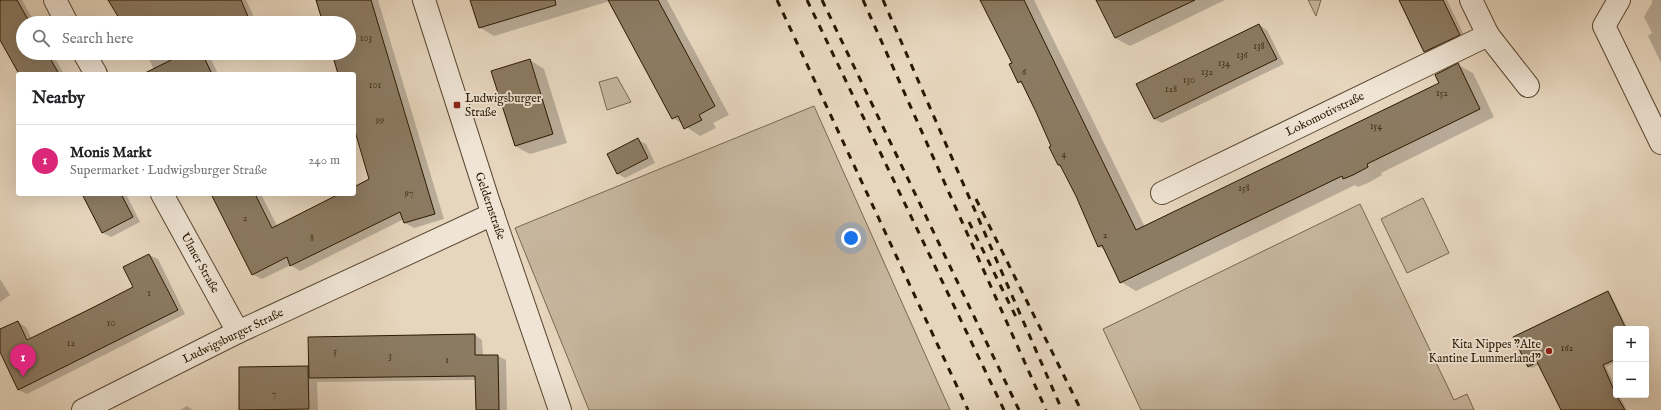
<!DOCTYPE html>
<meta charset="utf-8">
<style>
:root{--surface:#fff;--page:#f6f6f6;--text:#202124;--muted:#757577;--line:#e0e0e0;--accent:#db2777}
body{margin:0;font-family:"IM FELL English",serif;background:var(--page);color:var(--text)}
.controls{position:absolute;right:12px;bottom:12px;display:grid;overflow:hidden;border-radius:4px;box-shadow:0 4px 16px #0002}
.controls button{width:36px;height:36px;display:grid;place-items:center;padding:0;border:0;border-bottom:1px solid var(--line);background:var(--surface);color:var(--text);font:20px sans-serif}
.you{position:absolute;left:851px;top:238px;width:14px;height:14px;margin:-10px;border:3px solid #fff;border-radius:50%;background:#1a73e8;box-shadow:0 0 0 6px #1a73e833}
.badge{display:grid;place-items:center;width:26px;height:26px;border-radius:50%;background:var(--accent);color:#fff;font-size:13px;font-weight:700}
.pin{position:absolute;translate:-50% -33px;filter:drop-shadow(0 1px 2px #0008)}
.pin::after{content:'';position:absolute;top:21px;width:14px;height:12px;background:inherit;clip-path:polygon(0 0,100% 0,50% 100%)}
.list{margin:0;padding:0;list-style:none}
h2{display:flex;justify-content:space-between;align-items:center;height:52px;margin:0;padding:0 16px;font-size:17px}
h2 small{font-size:13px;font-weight:400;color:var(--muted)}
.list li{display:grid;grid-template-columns:26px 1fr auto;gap:12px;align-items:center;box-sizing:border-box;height:72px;padding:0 16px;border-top:1px solid var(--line)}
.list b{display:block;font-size:15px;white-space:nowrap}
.list p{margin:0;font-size:13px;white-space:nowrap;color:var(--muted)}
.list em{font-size:13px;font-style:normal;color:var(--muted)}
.icon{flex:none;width:22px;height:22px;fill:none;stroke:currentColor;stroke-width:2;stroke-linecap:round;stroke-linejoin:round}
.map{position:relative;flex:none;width:1661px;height:410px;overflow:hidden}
.search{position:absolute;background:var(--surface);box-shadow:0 4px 16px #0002;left:16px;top:16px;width:340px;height:44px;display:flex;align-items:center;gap:10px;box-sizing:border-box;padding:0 14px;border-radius:22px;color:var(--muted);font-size:15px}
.panel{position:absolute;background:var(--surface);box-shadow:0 4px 16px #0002;left:16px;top:72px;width:340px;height:124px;border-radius:4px}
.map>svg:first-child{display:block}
.green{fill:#c7b69e;stroke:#78684f}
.shadow{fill:#0003}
.building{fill:#8c7b63;stroke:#2a1900}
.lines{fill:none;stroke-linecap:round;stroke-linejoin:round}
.minor-casing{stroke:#594830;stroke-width:24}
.minor{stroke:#efe4d5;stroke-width:22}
.rail{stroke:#2a1900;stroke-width:3;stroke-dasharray:7 7;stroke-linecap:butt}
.poi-dot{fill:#8f2418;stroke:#efe4d5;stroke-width:1.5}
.labels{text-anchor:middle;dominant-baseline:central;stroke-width:4;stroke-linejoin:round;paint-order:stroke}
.number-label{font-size:10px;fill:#423219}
.poi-label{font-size:12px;fill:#2a1900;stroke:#efe4d5;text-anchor:start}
.street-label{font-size:12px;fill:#2a1900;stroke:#efe4d5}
</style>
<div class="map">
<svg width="1661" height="410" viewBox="0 0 1661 410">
<rect width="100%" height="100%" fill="#e7d6be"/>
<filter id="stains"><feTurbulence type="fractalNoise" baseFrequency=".005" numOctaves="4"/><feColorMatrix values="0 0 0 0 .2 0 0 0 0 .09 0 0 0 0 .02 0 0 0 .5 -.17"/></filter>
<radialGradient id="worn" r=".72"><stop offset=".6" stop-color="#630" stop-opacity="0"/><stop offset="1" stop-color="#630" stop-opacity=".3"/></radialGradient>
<g class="green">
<polygon points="1308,0 1321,0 1316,16"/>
<polygon points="617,77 631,102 607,110 599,82"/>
<polygon points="814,106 950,410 589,410 515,228"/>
<polygon points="1423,198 1449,253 1407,273 1381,219"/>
<polygon points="1360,204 1454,400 1467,394 1474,410 1141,410 1103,329"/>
</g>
<g class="shadow">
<polygon points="0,0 22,0 35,23 23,23 23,53 52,53 64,74 21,74 0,37"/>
<polygon points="109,0 246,0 257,23 123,23"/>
<polygon points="316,0 378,0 444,219 414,228 405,223 404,219 300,271 291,265 262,279 252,274 212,194 261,194 277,226 342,194 354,194 354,188 370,180 354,126 354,74 339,74 332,53 349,53 349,23 323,23"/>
<polygon points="477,0 667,0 729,115 713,123 716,128 700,136 673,118 610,1 494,36 479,27"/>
<polygon points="979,0 1034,0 1145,227 1440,83 1458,65 1473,73 1494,117 1381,173 1382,175 1368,183 1358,187 1355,185 1136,291 1121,282 1106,250 1099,247 1077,196 1063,167 1059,165 1053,146 1023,85 1019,82 1013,64 982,2"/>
<polygon points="1103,0 1225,0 1130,46 1115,38"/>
<polygon points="1400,0 1447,0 1466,39 1432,56 1425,51"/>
<polygon points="1651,0 1661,0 1661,63 1648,36 1652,33 1644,17 1653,1"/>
<polygon points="1259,25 1267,30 1284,64 1162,123 1154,119"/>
<polygon points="146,53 208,53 218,74 156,74"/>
<polygon points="530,60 544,69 567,143 530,154 515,146"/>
<polygon points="638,140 646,144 655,163 625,178 618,174 608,155"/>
<polygon points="84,194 126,194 140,222 111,237 103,233"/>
<polygon points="149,255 158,259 185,314 27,394 19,390 0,350 0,330 18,322 26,327 32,339 134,287 124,267"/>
<polygon points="0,279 10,295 0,302"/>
<polygon points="1608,292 1611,295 1628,329 1616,329 1616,362 1606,367 1616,388 1616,395 1619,395 1627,410 1562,410 1540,364 1532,368 1529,366"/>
<polygon points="475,335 482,340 483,356 498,356 506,360 507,410 477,410 476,380 317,382 318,410 240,410 308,367"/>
<polygon points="187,406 193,410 180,410"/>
</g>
<g class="building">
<polygon points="0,0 17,0 30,23 23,23 23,53 47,53 59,74 19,74 0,40"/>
<polygon points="108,0 241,0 249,19 241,23 122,23"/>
<polygon points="316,0 371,0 435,214 404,223 400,212 290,266 287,257 252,275 211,194 255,194 272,228 339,194 354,194 354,187 369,179 354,128 354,74 338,74 332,53 349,53 349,23 323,23"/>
<polygon points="470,0 555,0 556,5 479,28"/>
<polygon points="608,0 658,0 715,106 699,115 702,120 684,129 678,116 672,119"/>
<polygon points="980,0 1024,0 1136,230 1439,83 1435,75 1458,63 1480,109 1367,164 1368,167 1353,175 1343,179 1342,176 1120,283 1102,245 1098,247 1076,196 1060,165 1058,165 1049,147 1051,146 1036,112 1021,81 1018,83 1009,64 1012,63"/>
<polygon points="1096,0 1195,0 1115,38"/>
<polygon points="1399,0 1443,0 1460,35 1424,52"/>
<polygon points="1259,24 1277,59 1154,119 1136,84"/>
<polygon points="172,53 202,53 212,74 143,74 175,58"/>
<polygon points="530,59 553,134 515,146 491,71"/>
<polygon points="638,138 648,158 617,174 607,154"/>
<polygon points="82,194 121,194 133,217 102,233"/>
<polygon points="149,254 178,310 18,390 0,352 0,329 18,321 27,340 92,308 133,287 123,267"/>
<polygon points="1608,291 1626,329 1616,329 1616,359 1603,365 1616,395 1625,410 1561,410 1537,362 1528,367 1513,337"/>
<polygon points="475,334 475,355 498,355 499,410 476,410 475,376 309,378 308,337"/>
<polygon points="308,366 309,409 239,410 239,367"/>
</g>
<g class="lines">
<g class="minor-casing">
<g id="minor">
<polyline points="55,0 67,23"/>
<polyline points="424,0 489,203 560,410"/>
<polyline points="1471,0 1488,35 1528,86"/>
<polyline points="1619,0 1604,26 1661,143"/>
<polyline points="84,53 96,74"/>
<polyline points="1162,193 1488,35"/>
<polyline points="162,194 238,332"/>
<polyline points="83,410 238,332 493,214"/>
</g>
</g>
<use href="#minor" class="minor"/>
<g class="rail">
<polyline points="777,0 968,410"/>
<polyline points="807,0 1004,410"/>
<polyline points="822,0 1019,410"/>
<polyline points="863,0 1046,410"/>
<polyline points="883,0 1062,410"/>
<polyline points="976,199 1081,410"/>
<polyline points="969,222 1017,319"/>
</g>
</g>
<g class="poi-dot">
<rect x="453" y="101" width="8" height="8" rx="2"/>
<circle cx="1549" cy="351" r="4"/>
</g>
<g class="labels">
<g class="number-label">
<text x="366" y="38">103</text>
<text x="1259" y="46">138</text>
<text x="1242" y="55">136</text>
<text x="1224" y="63">134</text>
<text x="1024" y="72">6</text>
<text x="1207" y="72">132</text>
<text x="1189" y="80">130</text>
<text x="375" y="85">101</text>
<text x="1171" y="89">128</text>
<text x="1442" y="93">152</text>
<text x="380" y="120">99</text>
<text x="1376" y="126">154</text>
<text x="1064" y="154">4</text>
<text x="1244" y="188">158</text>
<text x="409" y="193">97</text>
<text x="245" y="218">2</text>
<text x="1105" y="235">2</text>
<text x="312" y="238">8</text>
<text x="149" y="293">1</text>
<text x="111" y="323">10</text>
<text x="71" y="343">12</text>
<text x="1567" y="348">162</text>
<text x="335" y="351">5</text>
<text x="390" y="356">3</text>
<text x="447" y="360">1</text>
<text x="274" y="394">7</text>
</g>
<g class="poi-label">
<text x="465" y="98">Ludwigsburger<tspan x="465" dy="14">Straße</tspan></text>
<text x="1541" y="344" text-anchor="end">Kita Nippes "Alte<tspan x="1541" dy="14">Kantine Lummerland"</tspan></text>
</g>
<g class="street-label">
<text transform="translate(1325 114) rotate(-26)">Lokomotivstraße</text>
<text transform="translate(490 206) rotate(71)">Geldernstraße</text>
<text transform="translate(200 263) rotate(61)">Ulmer Straße</text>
<text transform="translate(233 336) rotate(-26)">Ludwigsburger Straße</text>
</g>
</g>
<rect width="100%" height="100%" filter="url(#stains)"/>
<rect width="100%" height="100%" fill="url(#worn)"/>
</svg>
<div class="controls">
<button>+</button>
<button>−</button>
</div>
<div class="you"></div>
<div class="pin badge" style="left:23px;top:377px">1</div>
<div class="search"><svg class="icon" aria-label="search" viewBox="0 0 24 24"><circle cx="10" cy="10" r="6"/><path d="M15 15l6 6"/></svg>Search here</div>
<section class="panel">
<h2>Nearby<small></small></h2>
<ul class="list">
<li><span class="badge">1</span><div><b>Monis Markt</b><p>Supermarket · Ludwigsburger Straße</p></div><em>240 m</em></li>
</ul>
</section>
</div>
